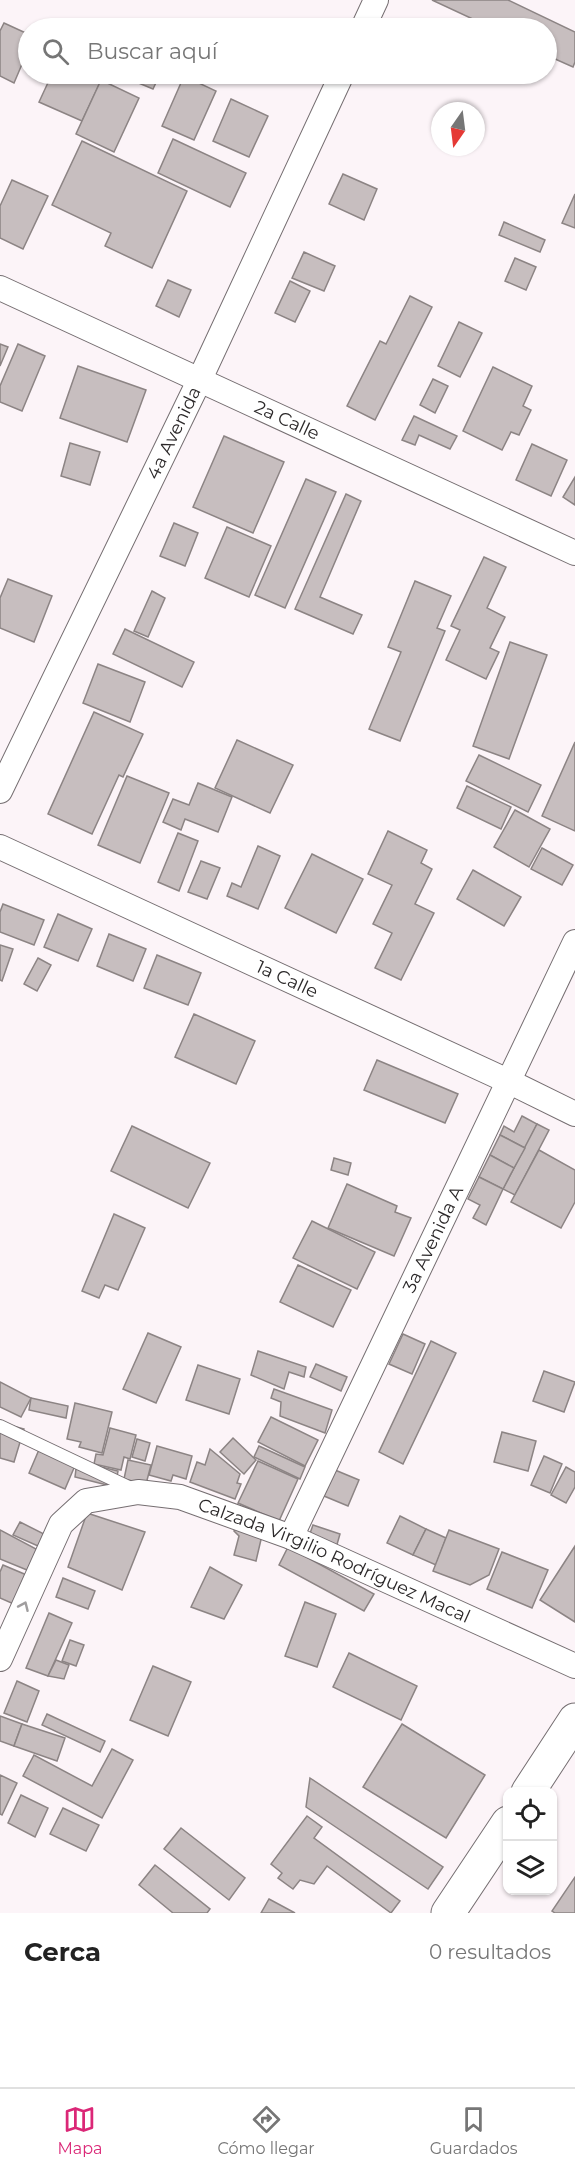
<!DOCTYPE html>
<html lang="es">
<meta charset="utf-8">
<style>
:root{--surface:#fff;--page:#f6f6f6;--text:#222;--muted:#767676;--line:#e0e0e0;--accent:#db2777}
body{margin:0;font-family:Montserrat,sans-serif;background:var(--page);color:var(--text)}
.controls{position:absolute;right:18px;bottom:18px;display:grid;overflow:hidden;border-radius:12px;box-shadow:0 2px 4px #0004}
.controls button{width:54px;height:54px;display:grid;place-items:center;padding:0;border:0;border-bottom:2px solid var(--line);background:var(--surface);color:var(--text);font:30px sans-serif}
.compass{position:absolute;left:431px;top:102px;width:54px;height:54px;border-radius:50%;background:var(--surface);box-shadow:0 2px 4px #0004;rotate:194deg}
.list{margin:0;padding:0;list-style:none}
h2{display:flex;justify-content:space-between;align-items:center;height:78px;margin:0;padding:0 24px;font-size:26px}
h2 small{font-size:20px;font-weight:400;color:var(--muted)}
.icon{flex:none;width:33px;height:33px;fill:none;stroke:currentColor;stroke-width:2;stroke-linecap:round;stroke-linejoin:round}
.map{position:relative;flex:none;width:575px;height:1913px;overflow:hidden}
.search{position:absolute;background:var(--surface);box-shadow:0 2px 4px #0004;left:18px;right:18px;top:18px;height:66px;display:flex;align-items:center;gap:15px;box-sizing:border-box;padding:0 21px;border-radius:33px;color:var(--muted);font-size:22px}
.sheet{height:174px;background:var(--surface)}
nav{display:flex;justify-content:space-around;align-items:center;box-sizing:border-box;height:84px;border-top:2px solid var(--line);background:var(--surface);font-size:16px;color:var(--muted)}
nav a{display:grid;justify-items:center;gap:3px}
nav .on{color:var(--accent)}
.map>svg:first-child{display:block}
.building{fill:#c7bebf;stroke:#8c8484;stroke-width:1.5}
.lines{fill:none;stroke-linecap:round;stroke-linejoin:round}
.lane-casing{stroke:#756e71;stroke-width:14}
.street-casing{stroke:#756e71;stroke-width:26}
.secondary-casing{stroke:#756e71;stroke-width:35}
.lane{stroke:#fff;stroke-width:12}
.street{stroke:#fff;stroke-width:24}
.secondary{stroke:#fff;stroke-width:33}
.oneway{stroke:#a09e9f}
.labels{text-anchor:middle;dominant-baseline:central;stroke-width:4.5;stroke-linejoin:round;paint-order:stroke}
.street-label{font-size:18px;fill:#2b2829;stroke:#fff}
</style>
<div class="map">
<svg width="575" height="1913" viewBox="0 0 575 1913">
<rect width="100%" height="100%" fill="#fcf4f8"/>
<g class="building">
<polygon points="432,0 508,0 575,32 575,62 573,67 546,55 546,28 492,28"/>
<polygon points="4,23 28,34 28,50 14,83 0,76 0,31"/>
<polygon points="52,74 104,74 82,121 39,102"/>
<polygon points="117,74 160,74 153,89"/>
<polygon points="184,76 216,91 194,140 162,126"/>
<polygon points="101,80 139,98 114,152 76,134"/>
<polygon points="231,99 268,116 249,157 213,141"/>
<polygon points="173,139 246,173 230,207 158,173"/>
<polygon points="82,141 187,191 152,268 105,246 111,233 52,205"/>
<polygon points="343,174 377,189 364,220 329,204"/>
<polygon points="12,180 48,196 23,249 0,238 0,206"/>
<polygon points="575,194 575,228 562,223"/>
<polygon points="504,222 545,240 540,252 499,235"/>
<polygon points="304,252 335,266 324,291 292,278"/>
<polygon points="515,258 536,267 526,290 505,281"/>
<polygon points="168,280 191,290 179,317 156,306"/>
<polygon points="290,281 310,291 295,322 275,313"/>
<polygon points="410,296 432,307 375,420 347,406 380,341 386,344"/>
<polygon points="459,322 482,333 460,377 438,366"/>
<polygon points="0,344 8,347 0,366"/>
<polygon points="18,344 45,356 22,411 0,402 0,386"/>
<polygon points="78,366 146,390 127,442 60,418"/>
<polygon points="493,367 532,386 523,406 531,410 519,435 511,432 502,450 463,431"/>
<polygon points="433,379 448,386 435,413 420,405"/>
<polygon points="414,416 457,436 450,449 419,435 415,445 402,440"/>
<polygon points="224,436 284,462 253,533 193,507"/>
<polygon points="70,443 100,452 90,485 61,476"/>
<polygon points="532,444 567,460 551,496 516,480"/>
<polygon points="575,477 575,505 563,497"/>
<polygon points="306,479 336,492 285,608 255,595"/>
<polygon points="346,494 361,501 320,597 362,615 353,634 295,609"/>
<polygon points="174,523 198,533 185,566 160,556"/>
<polygon points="227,527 271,546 249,597 205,578"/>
<polygon points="484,557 506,567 487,608 505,617 490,648 499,652 486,679 446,660 460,630 451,626"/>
<polygon points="8,579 52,596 34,642 0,628 0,598"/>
<polygon points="415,581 451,596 437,628 445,631 400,741 369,729 401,652 388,647"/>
<polygon points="152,591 165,598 148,637 134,631"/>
<polygon points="125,629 194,662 182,687 113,654"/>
<polygon points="510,642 547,655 509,759 473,746"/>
<polygon points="98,664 145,682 130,722 83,703"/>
<polygon points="94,712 143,734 123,777 119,775 92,834 48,814"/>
<polygon points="237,740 293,765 270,813 215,788"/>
<polygon points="575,742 575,831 542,816"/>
<polygon points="479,755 541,785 528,812 466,781"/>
<polygon points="127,776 169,793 140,863 98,845"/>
<polygon points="198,783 232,797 218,832 185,819 181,830 163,822 173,799 189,805"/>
<polygon points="467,786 511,807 501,829 457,808"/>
<polygon points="515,810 550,829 529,867 494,847"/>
<polygon points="388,831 427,850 421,863 432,869 415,904 434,913 401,980 375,968 392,933 373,924 392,885 368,874"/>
<polygon points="178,833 198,841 179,891 158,882"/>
<polygon points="258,846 280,856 258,909 227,896 232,883 241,887"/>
<polygon points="542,848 573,865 562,885 531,869"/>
<polygon points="312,854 363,879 336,933 285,908"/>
<polygon points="201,861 220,868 207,899 188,892"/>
<polygon points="473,870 521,897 504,926 457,899"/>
<polygon points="3,904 44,920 34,945 0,932 0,912"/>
<polygon points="58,914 92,929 78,961 44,947"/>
<polygon points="109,934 146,949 133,981 97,966"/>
<polygon points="0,945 13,949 2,981 0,980"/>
<polygon points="157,955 201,973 188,1005 144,988"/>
<polygon points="38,958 51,965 37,991 24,984"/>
<polygon points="194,1014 255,1041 236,1084 175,1057"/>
<polygon points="377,1060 458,1094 445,1123 364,1090"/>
<polygon points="522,1116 537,1124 525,1148 500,1135 504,1126 514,1132"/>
<polygon points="537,1124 549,1130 515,1195 503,1189"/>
<polygon points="132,1126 210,1163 188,1208 111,1171"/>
<polygon points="500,1135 525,1148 514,1168 490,1155"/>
<polygon points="539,1150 575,1170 575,1202 561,1228 511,1202"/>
<polygon points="490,1155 514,1168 503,1189 479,1177"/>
<polygon points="334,1158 351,1163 348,1175 331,1170"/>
<polygon points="479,1177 503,1189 486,1225 473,1218 480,1205 468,1199"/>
<polygon points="347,1184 397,1206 395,1212 411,1218 394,1256 328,1228"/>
<polygon points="114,1214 145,1228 118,1290 105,1285 99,1298 82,1291"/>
<polygon points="312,1221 375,1252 357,1289 293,1258"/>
<polygon points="298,1265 351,1290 333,1327 280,1302"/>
<polygon points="148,1333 181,1347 156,1403 123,1389"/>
<polygon points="403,1334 425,1344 412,1374 389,1364"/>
<polygon points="431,1341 456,1353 403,1464 379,1452"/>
<polygon points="258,1351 306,1367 304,1377 289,1372 284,1389 251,1375"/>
<polygon points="316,1364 347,1377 341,1391 310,1377"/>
<polygon points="198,1365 240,1379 229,1414 186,1400"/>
<polygon points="544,1371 575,1382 564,1412 533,1401"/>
<polygon points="0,1382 31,1398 21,1417 0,1407"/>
<polygon points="274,1389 332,1410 325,1433 280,1416 281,1402 271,1398"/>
<polygon points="31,1398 68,1406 66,1418 29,1410"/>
<polygon points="75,1403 112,1412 102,1453 79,1447 81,1442 67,1439"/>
<polygon points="271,1417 318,1440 305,1466 258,1442"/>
<polygon points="2,1423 24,1429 14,1462 0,1458 0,1429"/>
<polygon points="110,1428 136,1435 130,1459 124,1457 121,1470 94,1464 96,1454 103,1455"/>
<polygon points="502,1432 536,1441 528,1471 494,1462"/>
<polygon points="233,1438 256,1460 244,1474 220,1452"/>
<polygon points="137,1439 150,1443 145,1461 132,1457"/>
<polygon points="41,1445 77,1461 65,1489 29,1473"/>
<polygon points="157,1446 192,1456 186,1479 173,1475 171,1481 149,1475"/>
<polygon points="259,1446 305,1467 300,1479 254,1457"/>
<polygon points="210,1449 240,1474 237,1483 241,1484 235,1499 190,1482 197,1462 205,1465"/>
<polygon points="544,1456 562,1464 550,1493 531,1485"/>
<polygon points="128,1460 151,1465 146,1484 124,1479"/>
<polygon points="77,1461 118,1471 115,1487 75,1477"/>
<polygon points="258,1461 298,1479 279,1521 238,1503"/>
<polygon points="566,1467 575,1472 575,1487 566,1503 551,1495"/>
<polygon points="335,1470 359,1480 348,1506 324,1496"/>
<polygon points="87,1513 145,1532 122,1590 68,1567"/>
<polygon points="400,1516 426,1529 413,1555 387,1543"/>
<polygon points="20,1522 44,1534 38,1546 13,1535"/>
<polygon points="236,1525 263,1531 256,1561 234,1555 239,1536 234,1531"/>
<polygon points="313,1525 340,1534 336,1548 308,1539"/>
<polygon points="426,1529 446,1538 436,1565 413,1555"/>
<polygon points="0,1530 38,1550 27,1570 0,1559"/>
<polygon points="449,1530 499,1549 489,1575 470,1585 433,1571"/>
<polygon points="575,1546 575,1622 540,1600"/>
<polygon points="288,1547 374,1594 364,1611 279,1565"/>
<polygon points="502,1552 548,1570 532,1608 487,1589"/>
<polygon points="3,1565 29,1576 16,1605 0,1598 0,1572"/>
<polygon points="210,1567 242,1585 224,1619 191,1607"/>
<polygon points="63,1578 95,1591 88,1609 56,1597"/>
<polygon points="305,1602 336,1614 317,1667 285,1656"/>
<polygon points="49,1613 72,1623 48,1676 26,1668"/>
<polygon points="70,1640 84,1645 76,1666 62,1661"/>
<polygon points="349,1653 417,1686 401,1720 333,1687"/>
<polygon points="56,1660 69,1665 64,1679 48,1676"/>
<polygon points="153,1666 191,1682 168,1736 130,1720"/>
<polygon points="17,1681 39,1691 27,1722 4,1713"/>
<polygon points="47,1714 105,1741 100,1752 42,1725"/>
<polygon points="0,1716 22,1724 14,1746 0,1741"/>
<polygon points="22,1724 65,1738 57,1761 14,1746"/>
<polygon points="402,1724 485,1775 446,1838 363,1787"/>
<polygon points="112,1749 133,1760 102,1818 23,1776 34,1755 92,1786"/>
<polygon points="0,1775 17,1783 2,1815 0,1814"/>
<polygon points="310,1778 443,1867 428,1889 306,1807"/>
<polygon points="21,1795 48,1808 35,1837 8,1823"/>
<polygon points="63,1808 99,1825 86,1851 50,1834"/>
<polygon points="307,1816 322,1827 314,1838 400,1901 391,1913 327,1866 314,1884 300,1880 293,1889 278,1878 282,1873 271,1864"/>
<polygon points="181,1828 245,1878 229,1900 164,1849"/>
<polygon points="155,1865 210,1909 207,1913 173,1913 139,1885"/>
<polygon points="575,1877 575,1913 555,1913 552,1911"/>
<polygon points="269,1899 295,1913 261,1913"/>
</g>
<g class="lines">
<g class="lane-casing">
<polyline id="lane" points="0,1426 135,1490"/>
</g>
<g class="street-casing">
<g id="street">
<polyline points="363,28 376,0"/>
<path id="s1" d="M 0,288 L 575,553"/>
<path id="s2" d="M 0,791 L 200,379 L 342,74"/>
<path id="s3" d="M 0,847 L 510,1082 L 575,1114"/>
<path id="s4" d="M 291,1537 L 575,942"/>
<path id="s5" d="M 0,1659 L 61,1524 L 86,1501 L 138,1492 L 180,1497 L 291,1537 L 575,1666"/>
</g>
</g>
<g class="secondary-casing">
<g id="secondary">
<polyline points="528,1792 575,1720"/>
<polyline points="448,1913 508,1823"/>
</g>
</g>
<use href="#lane" class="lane"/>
<use href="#street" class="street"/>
<use href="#secondary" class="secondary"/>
</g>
<defs><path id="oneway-chevron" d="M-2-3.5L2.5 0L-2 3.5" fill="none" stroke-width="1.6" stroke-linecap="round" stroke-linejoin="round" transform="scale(1.5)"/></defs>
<use class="oneway" href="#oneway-chevron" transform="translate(24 1606) rotate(-66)"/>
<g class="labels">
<g class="street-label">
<text stroke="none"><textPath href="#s1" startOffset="316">2a Calle</textPath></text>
<text stroke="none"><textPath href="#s2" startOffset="398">4a Avenida</textPath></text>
<text stroke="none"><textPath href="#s3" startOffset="316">1a Calle</textPath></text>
<text stroke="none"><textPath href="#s4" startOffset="330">3a Avenida A</textPath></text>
<text stroke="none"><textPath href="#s5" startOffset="444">Calzada Virgilio Rodríguez Macal</textPath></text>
</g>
</g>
</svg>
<div class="controls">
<button><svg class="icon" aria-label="locate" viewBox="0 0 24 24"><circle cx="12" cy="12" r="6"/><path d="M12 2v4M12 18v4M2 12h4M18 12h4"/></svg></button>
<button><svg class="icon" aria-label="layers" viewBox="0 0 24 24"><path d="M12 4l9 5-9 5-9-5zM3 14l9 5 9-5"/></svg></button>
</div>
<svg class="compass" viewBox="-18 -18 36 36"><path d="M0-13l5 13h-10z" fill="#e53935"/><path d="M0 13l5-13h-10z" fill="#767676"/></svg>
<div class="search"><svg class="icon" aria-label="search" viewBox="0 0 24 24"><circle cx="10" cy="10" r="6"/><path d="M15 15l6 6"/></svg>Buscar aquí</div>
</div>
<section class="sheet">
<h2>Cerca<small>0 resultados</small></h2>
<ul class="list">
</ul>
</section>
<nav>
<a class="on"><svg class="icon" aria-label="map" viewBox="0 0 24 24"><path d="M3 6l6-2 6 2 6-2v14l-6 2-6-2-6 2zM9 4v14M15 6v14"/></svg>Mapa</a>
<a><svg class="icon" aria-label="directions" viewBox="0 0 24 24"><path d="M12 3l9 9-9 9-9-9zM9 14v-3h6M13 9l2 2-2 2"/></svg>Cómo llegar</a>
<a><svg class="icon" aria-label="saved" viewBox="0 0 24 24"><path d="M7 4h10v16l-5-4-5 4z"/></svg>Guardados</a>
</nav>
